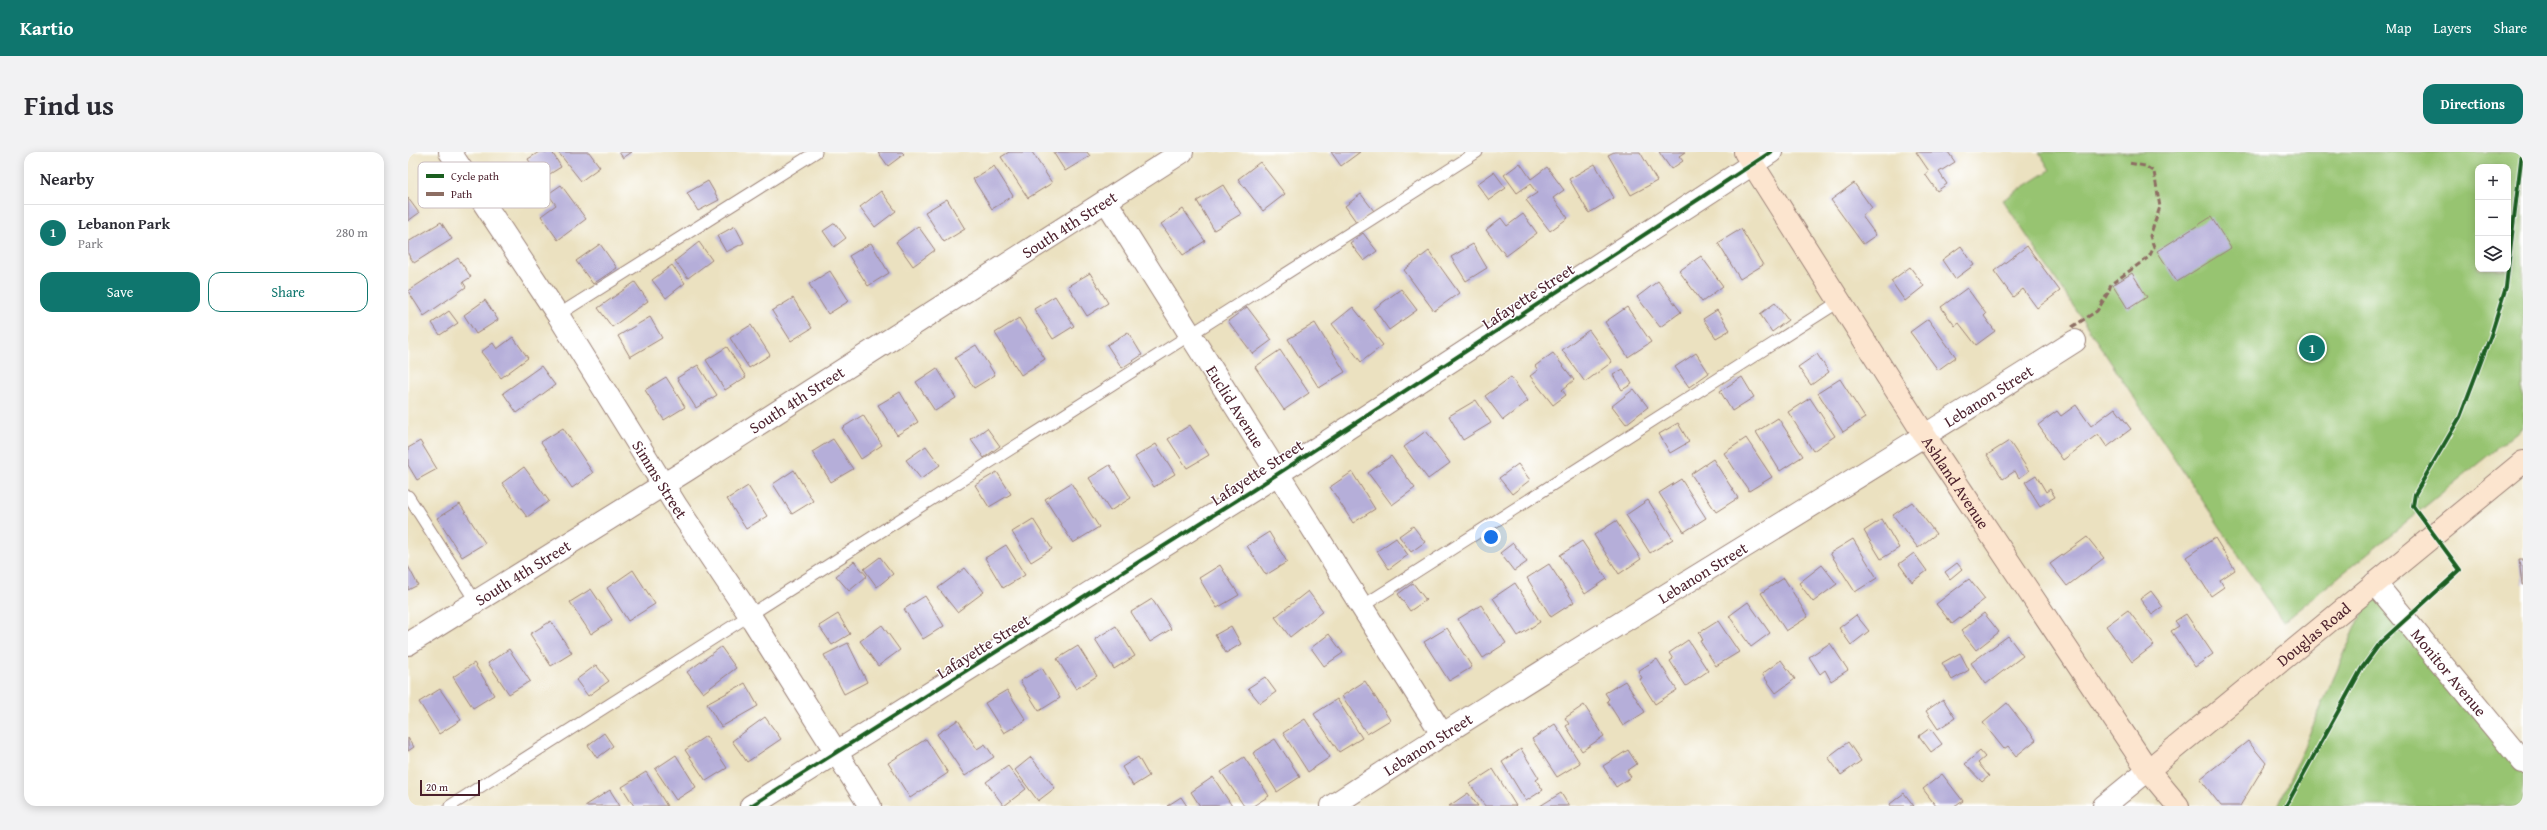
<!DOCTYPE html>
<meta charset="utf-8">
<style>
:root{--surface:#fff;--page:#f2f2f3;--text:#2b2b33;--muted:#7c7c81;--line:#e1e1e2;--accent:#0f766e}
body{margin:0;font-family:"Gentium Book Plus",serif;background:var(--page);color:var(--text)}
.controls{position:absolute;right:12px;top:12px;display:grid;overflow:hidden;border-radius:8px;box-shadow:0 2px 10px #0003}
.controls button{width:36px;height:36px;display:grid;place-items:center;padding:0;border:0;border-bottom:1px solid var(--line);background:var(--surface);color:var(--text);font:20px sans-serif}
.scale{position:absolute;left:12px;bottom:10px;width:60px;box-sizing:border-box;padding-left:4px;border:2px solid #4a1f2b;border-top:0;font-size:11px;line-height:14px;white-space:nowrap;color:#4a1f2b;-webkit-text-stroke:3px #fff;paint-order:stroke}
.you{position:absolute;left:1083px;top:385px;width:14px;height:14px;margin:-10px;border:3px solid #fff;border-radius:50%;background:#1a73e8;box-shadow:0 0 0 6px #1a73e833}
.badge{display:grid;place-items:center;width:26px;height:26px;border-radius:50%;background:var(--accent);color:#fff;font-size:13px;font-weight:700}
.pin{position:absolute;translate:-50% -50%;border:2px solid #fff;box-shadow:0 1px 4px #0006}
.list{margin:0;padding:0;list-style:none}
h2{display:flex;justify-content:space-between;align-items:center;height:52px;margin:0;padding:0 16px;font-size:17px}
h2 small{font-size:13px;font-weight:400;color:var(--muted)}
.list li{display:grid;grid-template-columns:26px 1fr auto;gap:12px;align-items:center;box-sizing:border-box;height:56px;padding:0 16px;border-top:1px solid var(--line)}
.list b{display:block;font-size:15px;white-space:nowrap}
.list p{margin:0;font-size:13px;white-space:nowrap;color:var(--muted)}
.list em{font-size:13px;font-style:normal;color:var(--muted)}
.actions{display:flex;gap:8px;padding:12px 16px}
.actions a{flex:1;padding:9px 0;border:1px solid var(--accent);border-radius:12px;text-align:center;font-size:14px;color:var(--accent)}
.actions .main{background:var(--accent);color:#fff}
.icon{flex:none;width:22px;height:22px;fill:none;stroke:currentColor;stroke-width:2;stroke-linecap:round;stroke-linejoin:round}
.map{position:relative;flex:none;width:2115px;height:654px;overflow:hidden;border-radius:12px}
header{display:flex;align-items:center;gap:24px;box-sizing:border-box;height:56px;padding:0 20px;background:var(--accent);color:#fff}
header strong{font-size:19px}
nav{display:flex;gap:22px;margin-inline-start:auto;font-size:14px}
.intro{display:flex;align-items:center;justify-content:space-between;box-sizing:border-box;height:96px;padding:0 24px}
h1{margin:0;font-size:28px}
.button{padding:10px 18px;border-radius:12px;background:var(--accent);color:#fff;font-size:14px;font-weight:700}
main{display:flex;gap:24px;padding:0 24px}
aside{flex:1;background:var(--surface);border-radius:12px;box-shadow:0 2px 10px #0003}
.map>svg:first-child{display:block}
.green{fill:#97c471;stroke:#70724e;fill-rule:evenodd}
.building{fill:#b5aed9}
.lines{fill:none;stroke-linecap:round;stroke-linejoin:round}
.lane-casing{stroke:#9a8076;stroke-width:13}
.street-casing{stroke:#9a8076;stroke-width:24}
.secondary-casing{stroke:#9a8076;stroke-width:24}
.lane{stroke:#fff;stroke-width:11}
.street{stroke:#fff;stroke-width:22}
.secondary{stroke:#fce5cf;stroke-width:22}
.quiet{stroke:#8d6e63;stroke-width:3;stroke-dasharray:6 3;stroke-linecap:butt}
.cycleway-casing{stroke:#fff;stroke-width:6}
.cycleway{stroke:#1b5e20;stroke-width:4}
.labels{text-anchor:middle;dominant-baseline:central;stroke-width:3;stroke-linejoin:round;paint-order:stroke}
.street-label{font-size:16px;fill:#4a1f2b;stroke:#fff}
.key{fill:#fff;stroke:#c9bcbf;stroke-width:1}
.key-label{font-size:11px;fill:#4a1f2b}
</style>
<header>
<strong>Kartio</strong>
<nav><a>Map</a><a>Layers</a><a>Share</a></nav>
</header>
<div class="intro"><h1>Find us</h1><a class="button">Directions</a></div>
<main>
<aside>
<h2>Nearby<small></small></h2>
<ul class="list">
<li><span class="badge">1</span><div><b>Lebanon Park</b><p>Park</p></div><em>280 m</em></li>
</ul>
<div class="actions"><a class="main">Save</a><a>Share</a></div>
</aside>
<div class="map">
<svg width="2115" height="654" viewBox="0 0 2115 654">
<rect width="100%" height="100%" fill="#fff"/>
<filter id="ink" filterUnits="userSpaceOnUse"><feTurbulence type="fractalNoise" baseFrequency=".025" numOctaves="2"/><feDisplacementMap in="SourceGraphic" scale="8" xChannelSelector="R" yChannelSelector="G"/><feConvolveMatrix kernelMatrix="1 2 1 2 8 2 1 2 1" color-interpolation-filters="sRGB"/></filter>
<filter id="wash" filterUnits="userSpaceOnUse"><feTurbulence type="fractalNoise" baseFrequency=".012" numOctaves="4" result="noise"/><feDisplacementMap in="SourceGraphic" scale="16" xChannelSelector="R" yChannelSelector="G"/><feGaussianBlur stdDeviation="0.9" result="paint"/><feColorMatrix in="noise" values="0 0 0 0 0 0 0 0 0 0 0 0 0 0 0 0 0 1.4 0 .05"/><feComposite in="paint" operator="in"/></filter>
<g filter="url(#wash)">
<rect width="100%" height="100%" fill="#ebe1c0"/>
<g class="green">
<path d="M 1631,0 L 2115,0 L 2115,275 L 1875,470 L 1595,48 L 1642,18 ZM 2070,15 L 2100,15 L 2100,117 L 2070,117 Z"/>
<polygon points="1967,431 2115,611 2115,654 1870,654"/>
</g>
<g id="blocks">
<g class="building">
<polygon points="131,0 144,0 153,15 132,28 120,7"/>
<polygon points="150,0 181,0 192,15 173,29"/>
<polygon points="211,0 224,0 215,6"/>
<polygon points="470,0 494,0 496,2 480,14"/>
<polygon points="601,0 624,0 644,31 620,46 593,5"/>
<polygon points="645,0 679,0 682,4 657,19"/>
<polygon points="923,0 952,0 933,14"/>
<polygon points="1206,0 1232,0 1249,29 1223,43 1200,3"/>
<polygon points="1251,0 1277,0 1271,4 1275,9 1263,17"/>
<polygon points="1508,0 1540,0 1547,10 1531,20 1539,32 1529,39 1517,22 1521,19"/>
<polygon points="852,10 877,42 855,59 830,27"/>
<polygon points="1112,11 1123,27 1139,15 1156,38 1145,46 1160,66 1142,79 1118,48 1129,41 1122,32 1109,41 1096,23"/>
<polygon points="1187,12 1206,46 1181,61 1161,27"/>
<polygon points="586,14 605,44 584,57 565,27"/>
<polygon points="1086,20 1098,36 1081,48 1069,32"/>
<polygon points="300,29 311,48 290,59 279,41"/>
<polygon points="1446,31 1464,56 1454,64 1468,83 1455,92 1423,48"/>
<polygon points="153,33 178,67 150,88 133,64 148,53 140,42"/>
<polygon points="815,33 833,62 806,78 789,49"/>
<polygon points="473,39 488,59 467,75 452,55"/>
<polygon points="953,42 966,59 949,71 937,54"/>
<polygon points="0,46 11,61 0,69"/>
<polygon points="539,47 557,77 536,90 517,60"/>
<polygon points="775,57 797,89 775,103 753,72"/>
<polygon points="1115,62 1129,81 1098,104 1078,78 1093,66 1099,74"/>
<polygon points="1803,65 1823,96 1769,130 1749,99"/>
<polygon points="33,70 44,87 6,111 0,102 0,90"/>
<polygon points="427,71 438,86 426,95 415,79"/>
<polygon points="327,74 336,91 318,100 309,84"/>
<polygon points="510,74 527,98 505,114 488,90"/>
<polygon points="1333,77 1355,113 1332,127 1310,91"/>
<polygon points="955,81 969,99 956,109 942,91"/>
<polygon points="291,90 304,108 280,126 267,109"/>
<polygon points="463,91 481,121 460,134 441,104"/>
<polygon points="192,92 209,116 185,132 168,109"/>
<polygon points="1065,92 1079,116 1058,129 1043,105"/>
<polygon points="1553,94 1566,113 1547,127 1534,108"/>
<polygon points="1619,94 1652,139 1629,156 1615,137 1605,145 1586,119"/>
<polygon points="1021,99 1051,141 1026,159 996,118"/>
<polygon points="1293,104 1315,134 1294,150 1271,119"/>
<polygon points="50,106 63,125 55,130 58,135 16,164 0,139"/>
<polygon points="264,113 277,131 258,146 244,128"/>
<polygon points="1502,115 1516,134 1497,149 1483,129"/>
<polygon points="422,119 441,149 420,162 401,132"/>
<polygon points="682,121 700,151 679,164 660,134"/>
<polygon points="1724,121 1739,145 1720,157 1705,133"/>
<polygon points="1250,129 1273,160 1252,175 1229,145"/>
<polygon points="227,130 240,149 204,175 190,156"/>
<polygon points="1559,136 1578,162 1576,164 1587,179 1568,193 1551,171 1547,174 1533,155"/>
<polygon points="993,137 1009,158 981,178 966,157"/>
<polygon points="647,144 666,174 645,187 626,157"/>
<polygon points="385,146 404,176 383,189 364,159"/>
<polygon points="77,148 90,168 68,182 56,163"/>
<polygon points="1367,151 1380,168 1364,180 1352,162"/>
<polygon points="839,155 864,188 845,202 820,169"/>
<polygon points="945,155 975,193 953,210 924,172"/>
<polygon points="1219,155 1243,190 1220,205 1197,170"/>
<polygon points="1309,158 1322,178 1308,186 1295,167"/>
<polygon points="41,159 50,171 32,183 24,171"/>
<polygon points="242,165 254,186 222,205 210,184"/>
<polygon points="611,166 637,207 613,223 587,181"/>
<polygon points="1520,167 1548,205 1530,218 1502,180"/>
<polygon points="907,171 937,220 911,236 880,187"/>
<polygon points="343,173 362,203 341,216 322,186"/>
<polygon points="1181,178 1204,210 1177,230 1154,198"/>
<polygon points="720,180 734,203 714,216 699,193"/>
<polygon points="105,185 120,206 93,226 73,200 85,191 89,197"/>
<polygon points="568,193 587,223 566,236 547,206"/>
<polygon points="319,195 338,225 317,238 298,208"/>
<polygon points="872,198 901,241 876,258 847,215"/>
<polygon points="1145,201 1166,228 1154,238 1158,243 1145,253 1122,224 1130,218 1127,214"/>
<polygon points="1288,201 1301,221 1281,235 1267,215"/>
<polygon points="1409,202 1421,220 1403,233 1390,215"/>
<polygon points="290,213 309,243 288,256 269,226"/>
<polygon points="133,214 147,233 109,261 95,241"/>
<polygon points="529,216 548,246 527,259 508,230"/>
<polygon points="1215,217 1224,232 1214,238 1205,223"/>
<polygon points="258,225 277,255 256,268 237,238"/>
<polygon points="1103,225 1120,249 1095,268 1077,244"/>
<polygon points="1334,225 1346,245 1324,259 1312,239"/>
<polygon points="1432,227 1457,266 1435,280 1410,241"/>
<polygon points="1226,237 1240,255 1218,272 1204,254"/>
<polygon points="492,240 510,270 489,283 470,253"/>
<polygon points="1402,246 1427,284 1405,299 1380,260"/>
<polygon points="1068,248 1083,271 1055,288 1041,264"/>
<polygon points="1668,253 1683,274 1707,256 1723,277 1699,295 1690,282 1655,308 1630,273 1649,259 1653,264"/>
<polygon points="455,263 474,293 453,307 434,276"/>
<polygon points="1370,266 1395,304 1372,319 1348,280"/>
<polygon points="1270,271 1281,290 1262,301 1251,282"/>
<polygon points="782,273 801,303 779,316 760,287"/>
<polygon points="155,276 185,321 164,336 133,290"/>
<polygon points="579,276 592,294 576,306 563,288"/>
<polygon points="1018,279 1042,311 1020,327 996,295"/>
<polygon points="1338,286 1364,325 1341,339 1316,301"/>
<polygon points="425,287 445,317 423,330 404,300"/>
<polygon points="12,289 29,317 9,328 0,313 0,296"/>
<polygon points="1601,289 1621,319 1611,326 1607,319 1595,327 1579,303"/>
<polygon points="748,292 767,322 746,335 727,305"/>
<polygon points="518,294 532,313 513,327 498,308"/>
<polygon points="983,304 1007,336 984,353 960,321"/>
<polygon points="1305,307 1330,346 1308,360 1283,322"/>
<polygon points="1110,312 1122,328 1104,342 1091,326"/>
<polygon points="702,313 723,346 702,359 681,326"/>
<polygon points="116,315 141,349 119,365 94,331"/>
<polygon points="386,318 405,349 384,362 365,332"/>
<polygon points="589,320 603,342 581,355 567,333"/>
<polygon points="944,320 967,357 945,371 922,335"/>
<polygon points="1628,323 1638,340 1642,337 1647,345 1632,354 1617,330"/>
<polygon points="1273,327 1298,366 1276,380 1251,341"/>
<polygon points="663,331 691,375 665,391 637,347"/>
<polygon points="340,334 359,364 338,377 319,347"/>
<polygon points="1240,348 1265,387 1242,401 1218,363"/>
<polygon points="1504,350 1528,382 1510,396 1485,363"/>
<polygon points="52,352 77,391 54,405 29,366"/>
<polygon points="625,367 644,397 623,410 604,380"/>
<polygon points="1474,367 1491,396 1473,407 1456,379"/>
<polygon points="1208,369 1233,407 1211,422 1186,383"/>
<polygon points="1005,374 1017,390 1003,400 991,384"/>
<polygon points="861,380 879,410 858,423 839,394"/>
<polygon points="1679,385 1696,406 1659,434 1642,412"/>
<polygon points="988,386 1000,403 981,417 969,399"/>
<polygon points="1807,386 1827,418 1812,428 1816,435 1803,444 1778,405"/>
<polygon points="1445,387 1469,426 1447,440 1422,401"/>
<polygon points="1174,389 1199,427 1177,442 1152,403"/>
<polygon points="1105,391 1119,410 1106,419 1092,401"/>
<polygon points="598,393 617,423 595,436 577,406"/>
<polygon points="1506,401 1519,419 1504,430 1491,412"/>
<polygon points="472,405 485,422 469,435 456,417"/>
<polygon points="2111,407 2115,407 2115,433 2114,433"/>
<polygon points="446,409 459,424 441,439 428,424"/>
<polygon points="1549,411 1554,417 1542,427 1537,420"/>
<polygon points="1141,412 1166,450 1143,465 1119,426"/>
<polygon points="812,413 831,443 809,456 791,426"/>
<polygon points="1414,413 1429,432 1405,450 1391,431"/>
<polygon points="0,414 10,433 0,438"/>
<polygon points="557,416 576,440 549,460 530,436"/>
<polygon points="225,418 247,452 220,469 199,436"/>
<polygon points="1376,426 1400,465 1378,479 1353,441"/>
<polygon points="1561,427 1577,447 1544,472 1528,452"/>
<polygon points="1005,431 1018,448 1002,459 990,442"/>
<polygon points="1107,431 1132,470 1110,484 1085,446"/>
<polygon points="183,437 204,468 183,482 162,450"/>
<polygon points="900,439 915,459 882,485 867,465"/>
<polygon points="1743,439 1755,455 1744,463 1732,447"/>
<polygon points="517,444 536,474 515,487 496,457"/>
<polygon points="744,447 763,477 742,490 723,460"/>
<polygon points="1340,450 1362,481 1343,495 1321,464"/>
<polygon points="1073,453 1098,491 1075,506 1050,467"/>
<polygon points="1720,458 1746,493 1724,510 1698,474"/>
<polygon points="1576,461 1591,480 1568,498 1553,479"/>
<polygon points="430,462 442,482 424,493 411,474"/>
<polygon points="1778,462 1805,502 1787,515 1763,479 1771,474 1767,469"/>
<polygon points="1448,463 1461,479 1443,493 1431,476"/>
<polygon points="143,469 164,501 143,514 122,482"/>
<polygon points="1310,469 1331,500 1308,514 1292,489 1295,488 1291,481"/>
<polygon points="474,473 492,498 470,514 452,489"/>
<polygon points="708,474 727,504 706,517 687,487"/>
<polygon points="823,474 833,492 818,501 807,483"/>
<polygon points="1039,476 1064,515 1041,529 1016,490"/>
<polygon points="921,482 935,501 916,514 903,496"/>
<polygon points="1600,484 1615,504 1578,532 1563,511"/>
<polygon points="1280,488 1300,519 1278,534 1262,509 1265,507 1261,501"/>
<polygon points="440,491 459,530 436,542 416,503"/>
<polygon points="1422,491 1440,518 1423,529 1417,518 1412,522 1401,505"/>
<polygon points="670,494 689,524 668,537 649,507"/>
<polygon points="313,495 328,516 295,541 279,520"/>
<polygon points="101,497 122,529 101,542 80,511"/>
<polygon points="1552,501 1561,518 1544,528 1534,511"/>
<polygon points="1249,507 1269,538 1247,552 1231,527 1234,526 1230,519"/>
<polygon points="1373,508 1387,527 1368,541 1354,522"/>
<polygon points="66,511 86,543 65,556 45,525"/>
<polygon points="188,513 201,529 180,544 168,528"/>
<polygon points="634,516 652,546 631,559 612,529"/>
<polygon points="857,525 868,540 852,551 840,536"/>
<polygon points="957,529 982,568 959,582 934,544"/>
<polygon points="1217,529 1237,560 1215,574 1199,549 1201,547 1197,541"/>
<polygon points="337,531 350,554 313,575 299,552"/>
<polygon points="32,537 53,568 31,582 11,550"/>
<polygon points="599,538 618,568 596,581 577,551"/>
<polygon points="929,547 954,586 931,600 906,562"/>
<polygon points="1535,547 1547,566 1530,577 1518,559"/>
<polygon points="1599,551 1628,588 1608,604 1600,594 1596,597 1575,571"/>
<polygon points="1176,553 1196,584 1174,599 1158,574 1161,572 1157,566"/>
<polygon points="357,565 373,587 339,610 324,589"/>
<polygon points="897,567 922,605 900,620 875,581"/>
<polygon points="550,568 569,597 577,592 586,605 557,624 529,582"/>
<polygon points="1147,572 1172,611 1149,625 1124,587"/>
<polygon points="1522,576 1534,592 1523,600 1511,584"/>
<polygon points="196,581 205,594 189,606 180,593"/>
<polygon points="298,584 319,616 298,629 277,598"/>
<polygon points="0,586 6,595 0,599"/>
<polygon points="518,587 540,621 502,646 480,611"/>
<polygon points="867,587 892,625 869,640 845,601"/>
<polygon points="1840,589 1858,611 1832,654 1813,654 1792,627"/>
<polygon points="1440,590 1453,609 1433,623 1420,605"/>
<polygon points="1113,597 1131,626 1128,628 1135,638 1118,649 1094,610"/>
<polygon points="1220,598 1229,612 1219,619 1223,625 1208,635 1195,614"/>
<polygon points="1572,599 1577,605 1570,611 1581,624 1574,630 1557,612"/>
<polygon points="268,603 288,635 268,648 247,617"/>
<polygon points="623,605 647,636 630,649 607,618"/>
<polygon points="730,605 741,624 725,634 714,615"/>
<polygon points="836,605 861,644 845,654 836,654 813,620"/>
<polygon points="600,614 618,637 596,654 578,630"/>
<polygon points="1085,617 1108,654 1077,654 1062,632"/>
<polygon points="238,620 259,654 226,654 214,635"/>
<polygon points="1534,622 1555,649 1548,654 1528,654 1515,637"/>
<polygon points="805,625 824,654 792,654 783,640"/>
<polygon points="202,638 212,654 177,654"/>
<polygon points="1060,641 1070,654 1041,654"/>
<polygon points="1153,641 1161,654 1132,654"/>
<polygon points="1496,641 1506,654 1483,654 1482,652"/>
<polygon points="773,645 779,654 759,654"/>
</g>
</g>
</g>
<g filter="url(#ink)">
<use href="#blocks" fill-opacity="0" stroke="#9a8076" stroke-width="1"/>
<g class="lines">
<g class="lane-casing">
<g id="lane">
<polyline points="150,163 408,0"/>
<polyline points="0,344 68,450"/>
<polyline points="953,455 1432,149"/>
<polyline points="42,654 1069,0"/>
</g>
</g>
<g class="street-casing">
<g id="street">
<path id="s1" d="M 42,0 L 150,163 L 269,355 L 341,462 L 462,654"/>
<path id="s2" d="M 698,49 L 1034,582"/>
<path id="s3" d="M 1967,431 L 2115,610"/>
<path id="s4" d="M 0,492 L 279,318 L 774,0"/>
<polyline points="343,654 845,338 1363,0"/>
<path id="s5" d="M 924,654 C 1168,494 1421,346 1667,189"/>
<polyline points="1696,654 1740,618"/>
</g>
</g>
<g class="secondary-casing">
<g id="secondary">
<path id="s6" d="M 1337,0 L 1517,284 L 1740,618 L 1770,654"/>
<path id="s7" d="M 1740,618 L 2115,310"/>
</g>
</g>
<use href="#lane" class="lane"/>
<use href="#street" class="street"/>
<use href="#secondary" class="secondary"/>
<polyline class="quiet" points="1664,175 1689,159 1700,141 1703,132 1741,105 1746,95 1742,84 1752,55 1746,20 1737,14 1721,11"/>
<g class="cycleway-casing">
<g id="cycleway">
<polyline points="2100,116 2114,0"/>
<polyline points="343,654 845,338 1363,0"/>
<polyline points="1878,654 1954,516 1973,490 2052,418 2005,354 2007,342 2052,265 2083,183 2098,135 2100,117"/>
</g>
</g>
<use href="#cycleway" class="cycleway"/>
</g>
</g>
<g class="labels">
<g class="street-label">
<text stroke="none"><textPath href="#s4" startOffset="783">South 4th Street</textPath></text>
<text transform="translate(1120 144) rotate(-33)">Lafayette Street</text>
<text stroke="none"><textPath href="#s5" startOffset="774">Lebanon Street</textPath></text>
<text stroke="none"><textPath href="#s4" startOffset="459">South 4th Street</textPath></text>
<text stroke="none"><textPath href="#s2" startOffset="243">Euclid Avenue</textPath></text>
<text transform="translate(849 320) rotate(-33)">Lafayette Street</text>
<text stroke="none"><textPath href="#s1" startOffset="389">Simms Street</textPath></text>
<text stroke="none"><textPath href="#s6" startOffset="392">Ashland Avenue</textPath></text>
<text stroke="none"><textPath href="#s4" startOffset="135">South 4th Street</textPath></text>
<text stroke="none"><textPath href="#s5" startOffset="438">Lebanon Street</textPath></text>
<text stroke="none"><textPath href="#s7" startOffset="214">Douglas Road</textPath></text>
<text transform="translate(575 494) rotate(-32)">Lafayette Street</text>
<text stroke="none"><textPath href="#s3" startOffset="116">Monitor Avenue</textPath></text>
<text stroke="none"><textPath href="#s5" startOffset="114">Lebanon Street</textPath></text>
</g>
</g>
<rect x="10" y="10" width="132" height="46" rx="6" class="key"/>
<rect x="18" y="22" width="18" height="4" fill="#1b5e20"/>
<rect x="18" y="40" width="18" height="4" fill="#8d6e63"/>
<g class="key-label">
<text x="43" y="28">Cycle path</text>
<text x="43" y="46">Path</text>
</g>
</svg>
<div class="controls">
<button>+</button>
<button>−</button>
<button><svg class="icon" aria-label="layers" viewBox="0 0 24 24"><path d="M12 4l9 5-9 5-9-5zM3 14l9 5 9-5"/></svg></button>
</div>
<div class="scale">20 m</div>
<div class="you"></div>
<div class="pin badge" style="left:1904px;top:196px">1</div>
</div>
</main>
